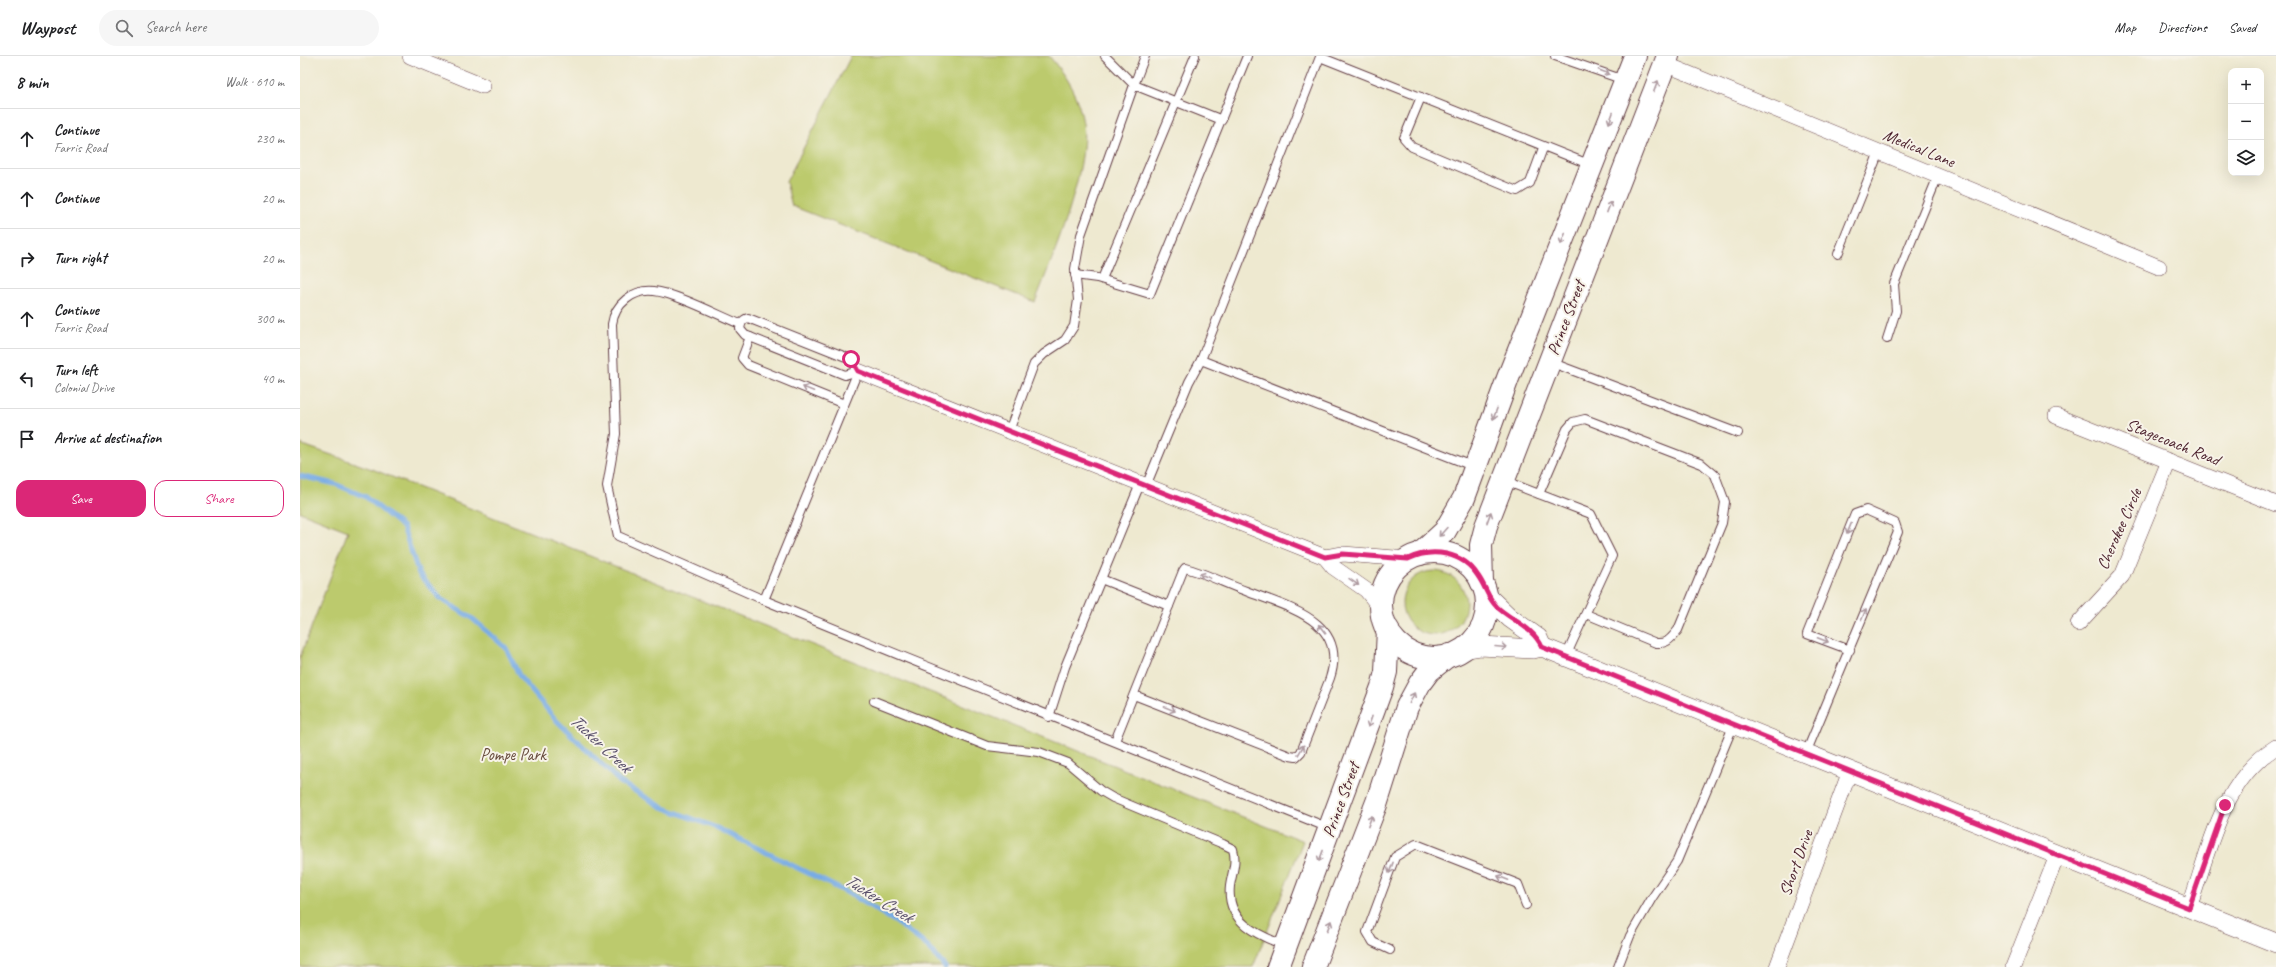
<!DOCTYPE html>
<meta charset="utf-8">
<style>
:root{--surface:#fff;--page:#f6f6f6;--text:#202124;--muted:#757577;--line:#e0e0e0;--accent:#db2777}
body{margin:0;font-family:Caveat,sans-serif;background:var(--page);color:var(--text)}
.controls{position:absolute;right:12px;top:12px;display:grid;overflow:hidden;border-radius:8px;box-shadow:0 4px 16px #0002}
.controls button{width:36px;height:36px;display:grid;place-items:center;padding:0;border:0;border-bottom:1px solid var(--line);background:var(--surface);color:var(--text);font:20px sans-serif}
.stop{position:absolute;width:12px;height:12px;margin:-9px;border:3px solid #db2777;border-radius:50%;background:#fff}
.stop.end{background:#db2777;border-color:#fff;box-shadow:0 1px 4px #0008}
.list{margin:0;padding:0;list-style:none}
h2{display:flex;justify-content:space-between;align-items:center;height:52px;margin:0;padding:0 16px;font-size:17px}
h2 small{font-size:13px;font-weight:400;color:var(--muted)}
.list li{display:grid;grid-template-columns:26px 1fr auto;gap:12px;align-items:center;box-sizing:border-box;height:60px;padding:0 16px;border-top:1px solid var(--line)}
.list b{display:block;font-size:15px;white-space:nowrap}
.list p{margin:0;font-size:13px;white-space:nowrap;color:var(--muted)}
.list em{font-size:13px;font-style:normal;color:var(--muted)}
.actions{display:flex;gap:8px;padding:12px 16px}
.actions a{flex:1;padding:9px 0;border:1px solid var(--accent);border-radius:12px;text-align:center;font-size:14px;color:var(--accent)}
.actions .main{background:var(--accent);color:#fff}
.icon{flex:none;width:22px;height:22px;fill:none;stroke:currentColor;stroke-width:2;stroke-linecap:round;stroke-linejoin:round}
.map{position:relative;flex:none;width:1976px;height:911px;overflow:hidden}
header{display:flex;align-items:center;gap:24px;box-sizing:border-box;height:56px;padding:0 20px;background:var(--surface);border-bottom:1px solid var(--line)}
header strong{font-size:19px}
nav{display:flex;gap:22px;margin-inline-start:auto;font-size:14px}
.search{width:280px;height:36px;background:var(--page);display:flex;align-items:center;gap:10px;box-sizing:border-box;padding:0 14px;border-radius:22px;color:var(--muted);font-size:15px}
main{display:flex}
aside{flex:1;background:var(--surface)}
.map>svg:first-child{display:block}
.green{fill:#bcca6d;stroke:#83744c}
.lines{fill:none;stroke-linecap:round;stroke-linejoin:round}
.stream{stroke:#78ace5;stroke-width:5}
.service-casing{stroke:#633d44;stroke-width:10}
.minor-casing{stroke:#633d44;stroke-width:16}
.tertiary-casing{stroke:#633d44;stroke-width:20}
.secondary-casing{stroke:#633d44;stroke-width:24}
.service{stroke:#fff;stroke-width:8}
.minor{stroke:#fff;stroke-width:15}
.tertiary{stroke:#fff;stroke-width:19}
.secondary{stroke:#fff;stroke-width:22}
.oneway{stroke:#ae9aa0}
.route{stroke:#db2777;stroke-width:5}
.labels{text-anchor:middle;dominant-baseline:central;stroke-width:4;stroke-linejoin:round;paint-order:stroke}
.street-label{font-size:17px;fill:#4a1f2b;stroke:#f7f3e8}
.park-label{font-size:17px;fill:#664a3c;stroke:#f7f3e8}
.water-label{font-size:18px;font-style:italic;fill:#5a506c;stroke:#f7f3e8}
</style>
<header>
<strong>Waypost</strong>
<div class="search"><svg class="icon" aria-label="search" viewBox="0 0 24 24"><circle cx="10" cy="10" r="6"/><path d="M15 15l6 6"/></svg>Search here</div>
<nav><a>Map</a><a>Directions</a><a>Saved</a></nav>
</header>
<main>
<aside>
<h2>8 min<small>Walk · 610 m</small></h2>
<ul class="list">
<li><svg class="icon" aria-label="ahead" viewBox="0 0 24 24"><path d="M12 20V5M6 11l6-6 6 6"/></svg><div><b>Continue</b><p>Farris Road</p></div><em>230 m</em></li>
<li><svg class="icon" aria-label="ahead" viewBox="0 0 24 24"><path d="M12 20V5M6 11l6-6 6 6"/></svg><div><b>Continue</b></div><em>20 m</em></li>
<li><svg class="icon" aria-label="right" viewBox="0 0 24 24"><path d="M7 20v-9h11M14 6l5 5-5 5"/></svg><div><b>Turn right</b></div><em>20 m</em></li>
<li><svg class="icon" aria-label="ahead" viewBox="0 0 24 24"><path d="M12 20V5M6 11l6-6 6 6"/></svg><div><b>Continue</b><p>Farris Road</p></div><em>300 m</em></li>
<li><svg class="icon" aria-label="left" viewBox="0 0 24 24"><path d="M17 20v-9H6M10 6l-5 5 5 5"/></svg><div><b>Turn left</b><p>Colonial Drive</p></div><em>40 m</em></li>
<li><svg class="icon" aria-label="arrive" viewBox="0 0 24 24"><path d="M6 21V4h12l-3 4 3 4H6"/></svg><div><b>Arrive at destination</b></div></li>
</ul>
<div class="actions"><a class="main">Save</a><a>Share</a></div>
</aside>
<div class="map">
<svg width="1976" height="911" viewBox="0 0 1976 911">
<rect width="100%" height="100%" fill="#f7f3e8"/>
<filter id="ink" filterUnits="userSpaceOnUse"><feTurbulence type="fractalNoise" baseFrequency=".025" numOctaves="2"/><feDisplacementMap in="SourceGraphic" scale="8" xChannelSelector="R" yChannelSelector="G"/><feConvolveMatrix kernelMatrix="1 2 1 2 8 2 1 2 1" color-interpolation-filters="sRGB"/></filter>
<filter id="wash" filterUnits="userSpaceOnUse"><feTurbulence type="fractalNoise" baseFrequency=".012" numOctaves="4" result="noise"/><feDisplacementMap in="SourceGraphic" scale="16" xChannelSelector="R" yChannelSelector="G"/><feGaussianBlur stdDeviation="0.9" result="paint"/><feColorMatrix in="noise" values="0 0 0 0 0 0 0 0 0 0 0 0 0 0 0 0 0 1.4 0 .05"/><feComposite in="paint" operator="in"/></filter>
<g filter="url(#wash)">
<rect width="100%" height="100%" fill="#eee9d0"/>
<g class="green">
<path d="M 551,0 L 749,0 C 766,20 779,41 783,67 C 790,112 752,203 735,246 L 492,150 L 486,126 Z"/>
<polygon points="0,388 72,413 1003,785 953,911 0,911 0,601 48,475 0,456"/>
<circle cx="1134" cy="547" r="32"/>
</g>
<g class="lines">
<polyline class="stream" points="0,420 35,428 66,441 103,471 119,518 141,543 173,563 206,592 220,621 257,665 320,726 362,751 417,772 552,839 596,866 626,889 645,911"/>
</g>
</g>
<g filter="url(#ink)">
<g class="lines">
<g class="service-casing">
<g id="service">
<polyline points="805,0 834,29 845,0"/>
<polyline points="1255,0 1324,24"/>
<polyline points="1121,41 1104,82 1112,91 1217,135 1230,127 1243,92"/>
<polyline points="1538,198 1579,96"/>
<polyline points="775,219 797,222 850,238 947,0"/>
<polyline points="802,223 895,0"/>
<path d="M 448,262 L 551,303 L 558,315 L 545,319 L 445,279 L 440,273 C 441,267 442,264 448,262 Z"/>
<path d="M 440,268 C 418,259 375,237 354,235 C 333,233 315,248 312,268 L 316,378 L 307,430 L 318,480 L 464,544"/>
<polyline points="450,281 442,302 448,309 544,348"/>
<polyline points="1587,283 1596,255 1594,228 1638,120"/>
<polyline points="1250,306 1438,377"/>
<path d="M 558,315 L 464,544 C 652,621 841,696 1029,772"/>
<polyline points="709,375 734,308 744,298 765,284 774,270 778,244 775,213 781,179 834,29 922,64"/>
<polyline points="1175,411 901,304 1020,1 1291,109"/>
<polyline points="1205,425 1291,458 1312,500 1266,600"/>
<polyline points="846,430 889,326 901,304"/>
<path d="M 1239,438 L 1267,373 L 1273,366 L 1285,363 L 1402,408 L 1415,419 L 1425,446 L 1422,467 L 1378,574 C 1371,582 1368,588 1356,587 L 1286,558"/>
<polyline points="801,523 869,550"/>
<path d="M 574,645 L 687,690 L 739,696 L 768,707 L 801,735 L 813,742 L 923,788 L 933,793 C 937,807 932,816 930,830 C 926,866 957,879 986,890"/>
<polyline points="749,661 765,611 840,428"/>
<path d="M 815,685 L 883,515 L 885,512 C 905,517 926,528 946,535 C 986,551 1049,564 1030,622 L 1001,696 L 996,701 L 990,700 L 834,639"/>
<polyline points="1506,697 1598,476 1595,467 1566,454 1555,458 1507,578 1550,594"/>
<polyline points="1090,894 1073,886 1067,876 1095,801 1116,788 1218,828 1226,849"/>
<polyline points="1318,911 1330,880 1352,842 1377,805 1434,668"/>
</g>
</g>
<g class="minor-casing">
<g id="minor">
<polyline points="110,0 183,30"/>
<polyline points="1365,8 1859,211"/>
<polyline points="558,315 1025,501 1043,498 1108,503"/>
<polyline points="1756,360 1976,448"/>
<polyline points="1025,501 1033,511 1066,534 1083,555"/>
<polyline points="1778,568 1822,520 1869,405"/>
<path d="M 1889,852 C 1909,796 1921,725 1976,691"/>
<polyline points="1477,911 1550,715"/>
<polyline points="1713,911 1757,800"/>
</g>
</g>
<g class="tertiary-casing">
<g id="tertiary">
<polyline points="1186,539 1210,562 1238,582 1242,591"/>
<polyline points="1163,593 1181,590 1233,593 1242,591 1976,887"/>
</g>
</g>
<g class="secondary-casing">
<g id="secondary">
<circle cx="1134" cy="549" r="53"/>
<polyline points="1120,498 1145,475 1164,442 1208,322 1335,0"/>
<polyline points="1182,527 1181,489 1186,470 1368,0"/>
<polyline points="978,911 1082,631 1086,616 1088,573"/>
<polyline points="1013,911 1077,746 1107,651 1120,627 1129,615 1149,599"/>
</g>
</g>
<use href="#service" class="service"/>
<use href="#minor" class="minor"/>
<use href="#tertiary" class="tertiary"/>
<use href="#secondary" class="secondary"/>
</g>
<defs><path id="oneway-shaft" d="M-6 0H5M1.5-3L5.5 0L1.5 3" fill="none" stroke-width="1.6" stroke-linecap="round" stroke-linejoin="round"/></defs>
<g class="oneway">
<use href="#oneway-shaft" transform="translate(1304 16) rotate(21)"/>
<use href="#oneway-shaft" transform="translate(1356 30) rotate(-69)"/>
<use href="#oneway-shaft" transform="translate(1311 62) rotate(111)"/>
<use href="#oneway-shaft" transform="translate(1309 151) rotate(-69)"/>
<use href="#oneway-shaft" transform="translate(1263 183) rotate(112)"/>
<use href="#oneway-shaft" transform="translate(508 333) rotate(-158)"/>
<use href="#oneway-shaft" transform="translate(1195 358) rotate(110)"/>
<use href="#oneway-shaft" transform="translate(1189 461) rotate(-70)"/>
<use href="#oneway-shaft" transform="translate(1549 473) rotate(112)"/>
<use href="#oneway-shaft" transform="translate(1143 476) rotate(132)"/>
<use href="#oneway-shaft" transform="translate(905 520) rotate(-159)"/>
<use href="#oneway-shaft" transform="translate(1054 526) rotate(35)"/>
<use href="#oneway-shaft" transform="translate(1564 558) rotate(-68)"/>
<use href="#oneway-shaft" transform="translate(1022 573) rotate(-128)"/>
<use href="#oneway-shaft" transform="translate(1523 584) rotate(21)"/>
<use href="#oneway-shaft" transform="translate(1201 591) rotate(5)"/>
<use href="#oneway-shaft" transform="translate(1112 642) rotate(-64)"/>
<use href="#oneway-shaft" transform="translate(870 653) rotate(22)"/>
<use href="#oneway-shaft" transform="translate(1070 666) rotate(110)"/>
<use href="#oneway-shaft" transform="translate(1001 694) rotate(-60)"/>
<use href="#oneway-shaft" transform="translate(1070 765) rotate(-69)"/>
<use href="#oneway-shaft" transform="translate(1021 800) rotate(111)"/>
<use href="#oneway-shaft" transform="translate(1091 812) rotate(110)"/>
<use href="#oneway-shaft" transform="translate(1203 822) rotate(-159)"/>
<use href="#oneway-shaft" transform="translate(1029 870) rotate(-69)"/>
</g>
</g>
<g class="lines" filter="url(#ink)">
<path class="route" d="M 551,303 L 558,315 L 1025,501 L 1043,498 L 1108,503 C 1132,491 1163,496 1178,520 C 1186,531 1187,541 1197,551 C 1211,564 1234,572 1242,591 L 1889,852 L 1925,749"/>
</g>
<g class="labels">
<g class="street-label">
<text transform="translate(1619 92) rotate(22)">Medical Lane</text>
<text transform="translate(1266 262) rotate(-69)">Prince Street</text>
<text transform="translate(1873 386) rotate(22)">Stagecoach Road</text>
<text transform="translate(1819 473) rotate(-66)">Cherokee Circle</text>
<text transform="translate(1041 744) rotate(-70)">Prince Street</text>
<text transform="translate(1496 807) rotate(-70)">Short Drive</text>
</g>
<g class="park-label">
<text x="213" y="698">Pompe Park</text>
</g>
<g class="water-label">
<text transform="translate(301 687) rotate(43)">Tucker Creek</text>
<text transform="translate(579 842) rotate(32)">Tucker Creek</text>
</g>
</g>
</svg>
<div class="controls">
<button>+</button>
<button>−</button>
<button><svg class="icon" aria-label="layers" viewBox="0 0 24 24"><path d="M12 4l9 5-9 5-9-5zM3 14l9 5 9-5"/></svg></button>
</div>
<div class="stop" style="left:551px;top:303px"></div>
<div class="stop end" style="left:1925px;top:749px"></div>
</div>
</main>
